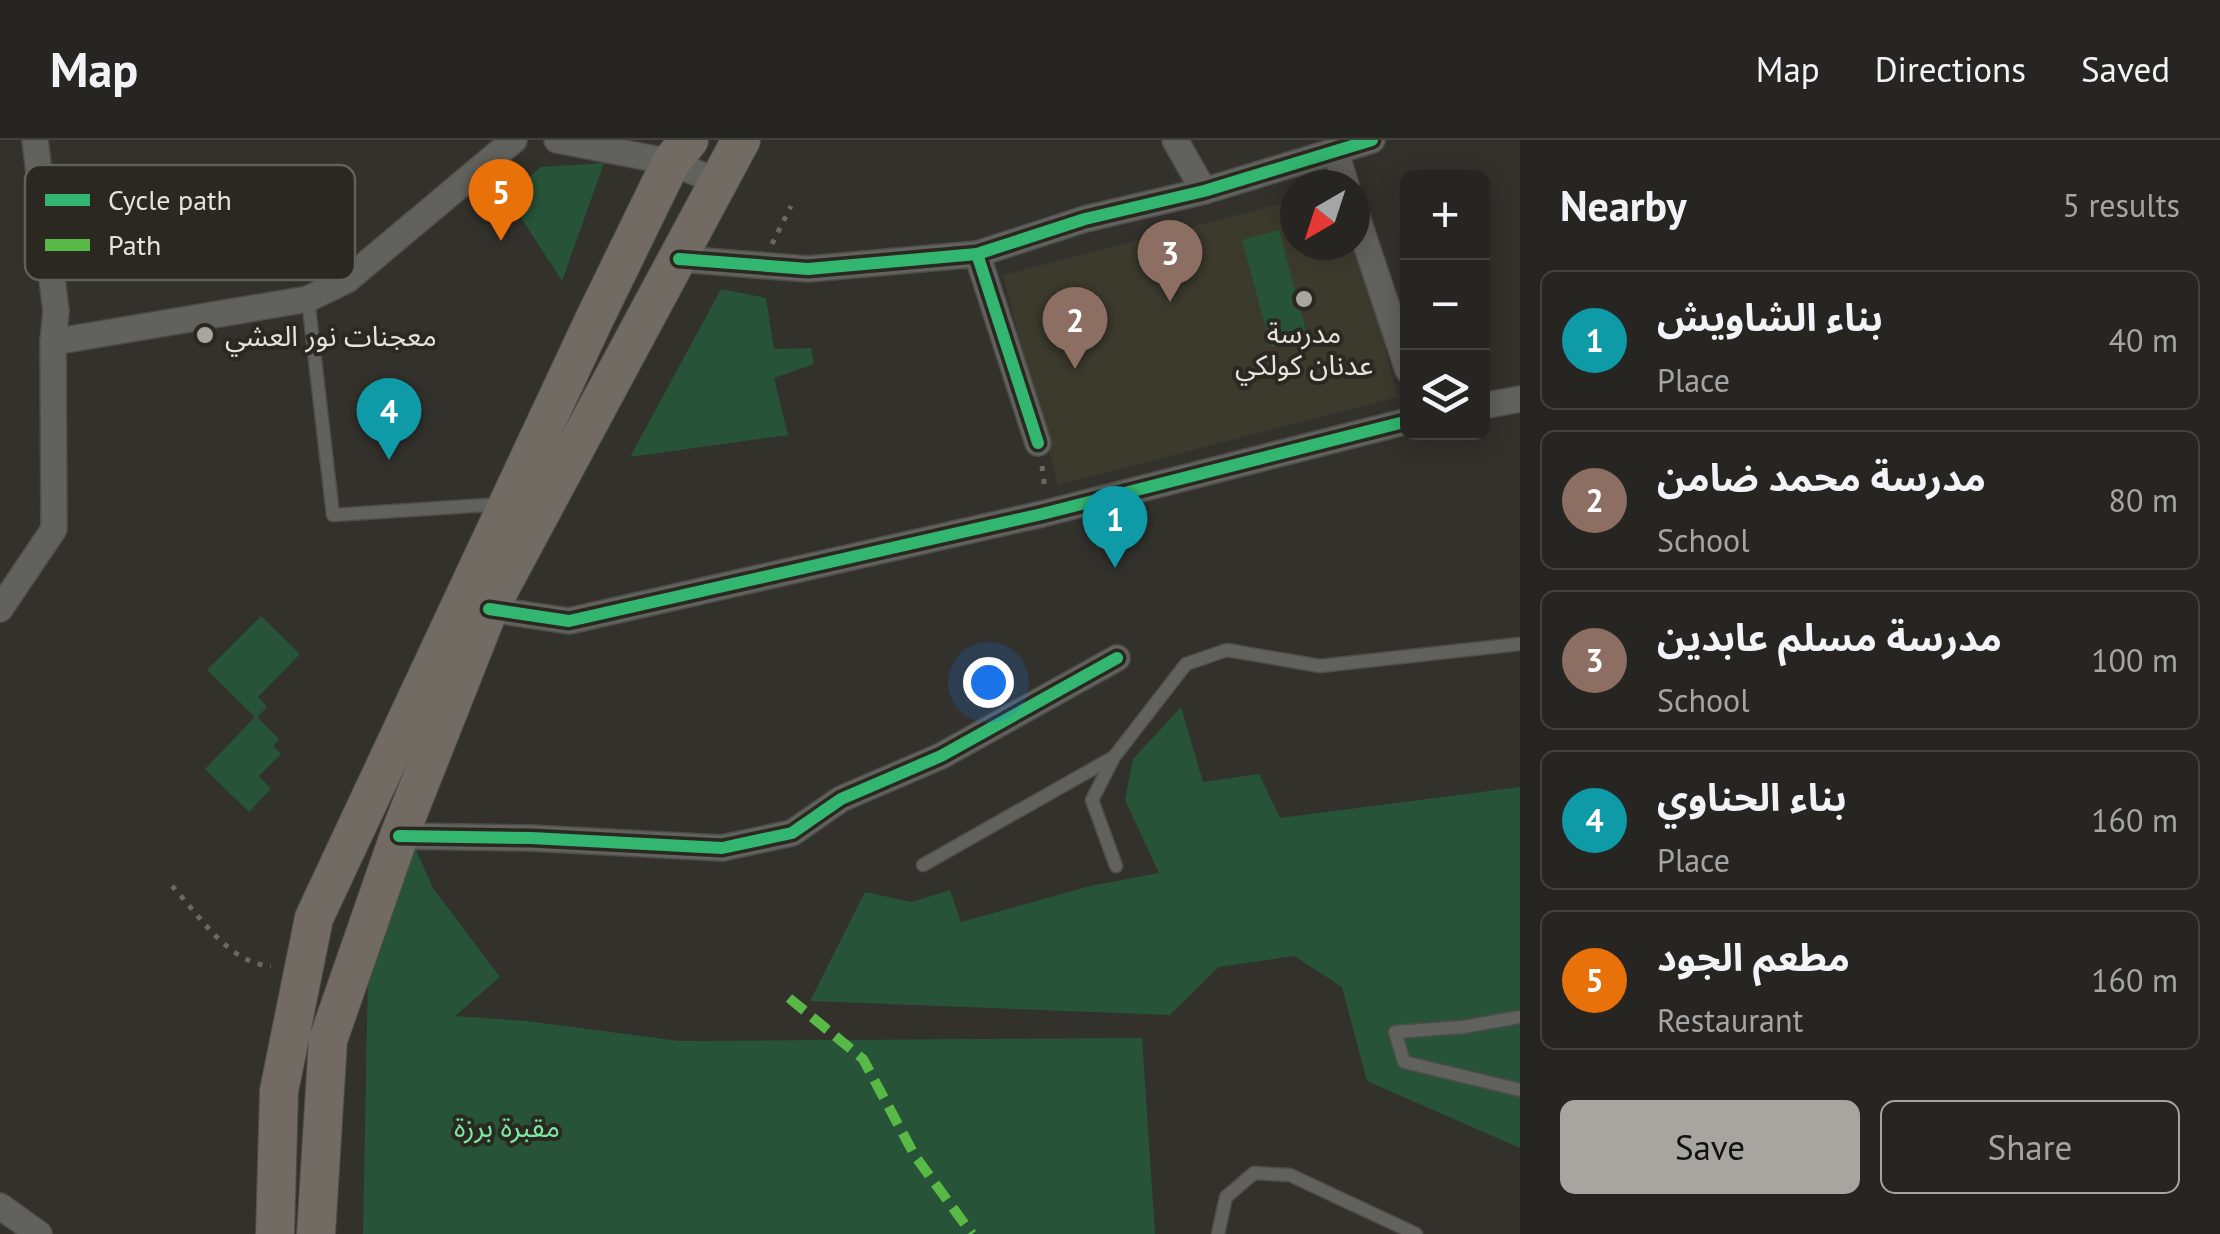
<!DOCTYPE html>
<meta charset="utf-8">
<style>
:root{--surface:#262521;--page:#2e2d2a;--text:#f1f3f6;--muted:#a4a5a5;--line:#42423f;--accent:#a6a5a0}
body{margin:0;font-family:"PT Sans","Noto Sans Arabic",sans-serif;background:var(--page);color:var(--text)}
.controls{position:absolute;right:30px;top:30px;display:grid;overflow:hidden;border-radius:15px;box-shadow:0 5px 25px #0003}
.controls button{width:90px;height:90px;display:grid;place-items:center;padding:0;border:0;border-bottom:2px solid var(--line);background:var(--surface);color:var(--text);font:50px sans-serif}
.compass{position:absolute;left:1280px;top:30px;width:90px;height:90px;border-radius:50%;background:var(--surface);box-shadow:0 5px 25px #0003;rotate:219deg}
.you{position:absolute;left:988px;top:542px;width:35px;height:35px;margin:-25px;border:8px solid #fff;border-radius:50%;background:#1a73e8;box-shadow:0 0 0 15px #1a73e833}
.badge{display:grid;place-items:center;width:65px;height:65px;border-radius:50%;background:var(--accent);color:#fff;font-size:32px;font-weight:700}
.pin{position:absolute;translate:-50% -82px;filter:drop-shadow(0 2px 5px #0008)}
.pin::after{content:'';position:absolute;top:52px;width:35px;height:30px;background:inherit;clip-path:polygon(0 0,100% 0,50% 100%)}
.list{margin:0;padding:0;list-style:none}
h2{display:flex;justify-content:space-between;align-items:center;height:130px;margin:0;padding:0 40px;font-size:42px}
h2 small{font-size:32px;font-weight:400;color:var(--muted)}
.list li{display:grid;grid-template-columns:65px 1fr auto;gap:30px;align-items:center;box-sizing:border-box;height:140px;margin:0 20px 20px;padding:0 20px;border:2px solid var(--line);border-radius:15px}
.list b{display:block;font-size:38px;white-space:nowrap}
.list p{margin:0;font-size:32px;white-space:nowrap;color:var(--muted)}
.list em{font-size:32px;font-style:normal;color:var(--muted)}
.actions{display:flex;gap:20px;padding:30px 40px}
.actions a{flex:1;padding:22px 0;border:2px solid var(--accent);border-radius:15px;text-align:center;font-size:35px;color:var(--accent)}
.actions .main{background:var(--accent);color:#111}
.icon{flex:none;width:55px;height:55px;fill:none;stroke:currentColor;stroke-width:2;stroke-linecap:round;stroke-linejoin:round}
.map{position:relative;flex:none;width:1520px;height:1094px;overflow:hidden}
header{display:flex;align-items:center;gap:60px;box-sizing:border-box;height:140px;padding:0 50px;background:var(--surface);border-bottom:2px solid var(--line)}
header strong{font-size:48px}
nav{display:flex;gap:55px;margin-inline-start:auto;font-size:35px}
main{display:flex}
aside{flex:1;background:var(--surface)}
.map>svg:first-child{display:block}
.built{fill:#3c3a2d}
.green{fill:#275438}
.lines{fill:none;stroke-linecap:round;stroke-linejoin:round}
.lane-casing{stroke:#4e4d4a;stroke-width:15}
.street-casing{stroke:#4e4d4a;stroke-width:28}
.primary-casing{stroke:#4e4d4a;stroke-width:40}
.path{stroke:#696865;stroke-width:5;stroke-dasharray:5 8;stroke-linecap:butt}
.lane{stroke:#61615d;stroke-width:12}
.street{stroke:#61615d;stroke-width:25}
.primary{stroke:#716b64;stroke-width:38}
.quiet{stroke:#58b947;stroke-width:10;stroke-dasharray:20 10;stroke-linecap:butt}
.cycleway-casing{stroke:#2a2820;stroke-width:19}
.cycleway{stroke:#33b770;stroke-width:12}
.poi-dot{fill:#a6a5a0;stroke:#2a2820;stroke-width:4}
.labels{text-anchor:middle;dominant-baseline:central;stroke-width:8;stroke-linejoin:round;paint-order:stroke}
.poi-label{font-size:28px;fill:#e4e3de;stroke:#2a2820}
.park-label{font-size:28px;fill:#7ae9a3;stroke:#2a2820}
.key{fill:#2a2820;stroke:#626059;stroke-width:2.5}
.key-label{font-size:28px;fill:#e4e3de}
</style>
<header>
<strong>Map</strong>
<nav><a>Map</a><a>Directions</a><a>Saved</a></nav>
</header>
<main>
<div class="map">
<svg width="1520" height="1094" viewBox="0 0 1520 1094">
<rect width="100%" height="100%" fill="#32312c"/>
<polygon class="built" points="1295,60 1295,105 1355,105 1355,92 1398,257 1058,345 1003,135"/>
<g class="green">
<polygon points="604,23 562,141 507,56 541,27"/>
<polygon points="1279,90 1308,198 1271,207 1242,100"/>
<polygon points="721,149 766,158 774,209 811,208 814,224 774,238 788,295 630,317"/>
<polygon points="261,476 300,514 258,557 267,567 257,577 279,599 273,606 281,614 259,636 271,649 249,672 205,629 255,577 207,530"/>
<polygon points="1181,567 1203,642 1259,634 1280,678 1520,647 1520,1008 1367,941 1342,847 1294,816 1219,827 1170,875 810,861 865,752 912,762 950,750 961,782 1090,746 1159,733 1125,660 1133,619"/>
<polygon points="414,705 433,748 500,837 455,876 527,881 679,901 1142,898 1155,1094 363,1094 368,835"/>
</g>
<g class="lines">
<g class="lane-casing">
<g id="lane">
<polyline points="308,159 333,375 502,364"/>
<polyline points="923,725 1112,618"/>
<polyline points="1116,726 1092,660 1114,617 1186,524 1227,510 1320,526 1520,504"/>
<polyline points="1520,877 1463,887 1395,892 1404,922 1520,950"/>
<polyline points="1218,1094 1226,1057 1254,1033 1290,1035 1416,1094"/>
</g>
</g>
<g class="street-casing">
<g id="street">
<polyline points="557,0 671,22 718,42"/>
<polyline points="1175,0 1204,51"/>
<polyline points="1335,10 1346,45"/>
<polyline points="1355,71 1408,230"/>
<polyline points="977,114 1038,303"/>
<polyline points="679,119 808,129 977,114 1085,79 1204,51 1372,0"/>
<polyline points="53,202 308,159 347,140 514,0"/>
<polyline points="1482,266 1520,259"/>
<polyline points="0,469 54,389 53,202 56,171 35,0"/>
<polyline points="489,469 569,481 1042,374 1408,281"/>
<polyline points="399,696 531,698 722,708 792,693 841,659 941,616 1117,518"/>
<polyline points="0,1066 39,1094"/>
</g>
</g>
<g class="primary-casing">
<g id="primary">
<polyline points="275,1094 279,951 314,778 593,182 671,22 689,0"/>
<polyline points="316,1094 328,900 399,696 489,469 741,0"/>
</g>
</g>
<g class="path">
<polyline points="772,104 791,66"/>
<polyline points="1042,326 1045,350"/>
<path d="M 172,746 C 200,776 228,823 271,826"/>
</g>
<use href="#lane" class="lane"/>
<use href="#street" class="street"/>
<use href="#primary" class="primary"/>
<polyline class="quiet" points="789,858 863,919 915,1016 972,1094"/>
<g class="cycleway-casing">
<g id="cycleway">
<polyline points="977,114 1038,303"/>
<polyline points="679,119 808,129 977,114 1085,79 1204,51 1372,0"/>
<polyline points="489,469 569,481 1042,374 1408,281"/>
<polyline points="399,696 531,698 722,708 792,693 841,659 941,616 1117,518"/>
</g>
</g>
<use href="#cycleway" class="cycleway"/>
</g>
<g class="poi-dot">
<circle cx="1304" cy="159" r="10"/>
<circle cx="205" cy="195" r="10"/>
</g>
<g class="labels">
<g class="poi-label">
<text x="1304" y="192">مدرسة<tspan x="1304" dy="32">عدنان كولكي</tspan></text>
<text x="225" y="195" text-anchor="start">معجنات نور العشي</text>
</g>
<g class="park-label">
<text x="507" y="986">مقبرة برزة</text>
</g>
</g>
<rect x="25" y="25" width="330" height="115" rx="15" class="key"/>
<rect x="45" y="54" width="45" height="12" fill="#33b770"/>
<rect x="45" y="99" width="45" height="12" fill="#58b947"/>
<g class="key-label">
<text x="108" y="70">Cycle path</text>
<text x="108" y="115">Path</text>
</g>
</svg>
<div class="controls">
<button>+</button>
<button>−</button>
<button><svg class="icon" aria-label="layers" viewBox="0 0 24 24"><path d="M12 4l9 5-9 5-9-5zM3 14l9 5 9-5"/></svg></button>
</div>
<svg class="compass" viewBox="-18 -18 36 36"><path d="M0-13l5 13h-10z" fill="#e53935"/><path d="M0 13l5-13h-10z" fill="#a4a5a5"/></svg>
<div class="you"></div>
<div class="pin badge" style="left:1115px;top:428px;background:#0f9aa8">1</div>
<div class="pin badge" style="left:1075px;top:229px;background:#8d6e63">2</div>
<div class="pin badge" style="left:1170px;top:162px;background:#8d6e63">3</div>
<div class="pin badge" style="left:389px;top:320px;background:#0f9aa8">4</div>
<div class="pin badge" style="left:501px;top:101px;background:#e8710a">5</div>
</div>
<aside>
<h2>Nearby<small>5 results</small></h2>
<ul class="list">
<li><span class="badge" style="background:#0f9aa8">1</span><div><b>بناء الشاويش</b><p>Place</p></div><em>40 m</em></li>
<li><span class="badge" style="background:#8d6e63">2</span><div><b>مدرسة محمد ضامن</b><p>School</p></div><em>80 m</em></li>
<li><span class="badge" style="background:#8d6e63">3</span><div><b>مدرسة مسلم عابدين</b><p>School</p></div><em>100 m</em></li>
<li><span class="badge" style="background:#0f9aa8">4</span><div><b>بناء الحناوي</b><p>Place</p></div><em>160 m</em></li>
<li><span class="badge" style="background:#e8710a">5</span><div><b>مطعم الجود</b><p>Restaurant</p></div><em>160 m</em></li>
</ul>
<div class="actions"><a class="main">Save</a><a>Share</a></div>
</aside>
</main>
